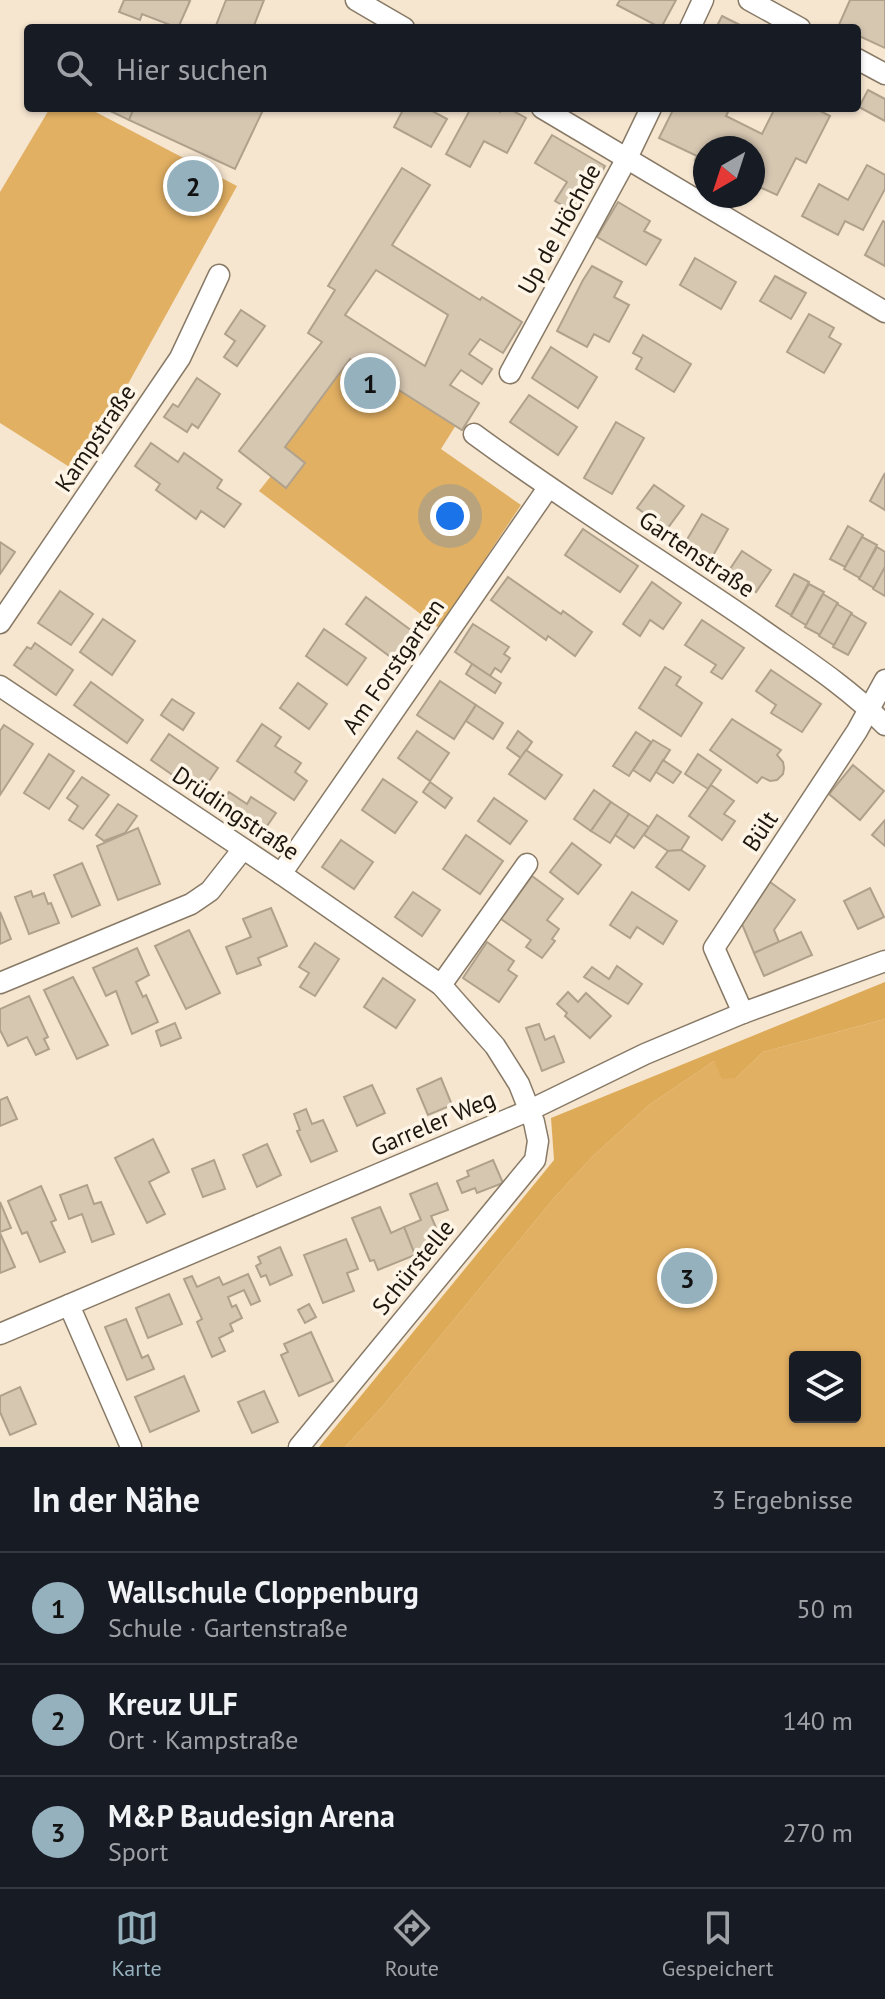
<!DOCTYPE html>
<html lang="de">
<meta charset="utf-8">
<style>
:root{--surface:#171b24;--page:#242831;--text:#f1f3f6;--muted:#9ea1a6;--line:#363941;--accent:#95b1bd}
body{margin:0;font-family:"PT Sans",sans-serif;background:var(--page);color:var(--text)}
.controls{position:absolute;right:24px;bottom:24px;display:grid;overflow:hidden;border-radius:8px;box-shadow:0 2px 6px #0004}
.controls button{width:72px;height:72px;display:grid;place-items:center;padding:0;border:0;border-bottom:2px solid var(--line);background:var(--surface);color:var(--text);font:40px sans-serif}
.compass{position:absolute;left:693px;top:136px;width:72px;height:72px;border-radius:50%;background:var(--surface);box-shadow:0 2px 6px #0004;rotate:219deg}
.you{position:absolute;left:450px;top:516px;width:28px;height:28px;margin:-20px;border:6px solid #fff;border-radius:50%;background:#1a73e8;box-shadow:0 0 0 12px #1a73e833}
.badge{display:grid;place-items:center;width:52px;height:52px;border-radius:50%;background:var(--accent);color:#111;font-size:26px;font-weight:700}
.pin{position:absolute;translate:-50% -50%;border:4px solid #fff;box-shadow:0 2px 8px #0006}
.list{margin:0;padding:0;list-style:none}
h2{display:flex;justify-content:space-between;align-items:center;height:104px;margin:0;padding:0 32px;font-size:34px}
h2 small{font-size:26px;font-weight:400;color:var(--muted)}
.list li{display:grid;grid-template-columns:52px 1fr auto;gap:24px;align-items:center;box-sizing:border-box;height:112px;padding:0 32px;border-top:2px solid var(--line)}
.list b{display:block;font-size:30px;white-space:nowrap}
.list p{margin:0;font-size:26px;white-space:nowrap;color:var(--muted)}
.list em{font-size:26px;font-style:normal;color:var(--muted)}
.icon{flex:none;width:44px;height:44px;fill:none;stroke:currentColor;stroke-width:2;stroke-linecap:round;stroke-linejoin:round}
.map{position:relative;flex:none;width:885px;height:1447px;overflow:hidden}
.search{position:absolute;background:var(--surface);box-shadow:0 2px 6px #0004;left:24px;right:24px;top:24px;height:88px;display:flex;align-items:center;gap:20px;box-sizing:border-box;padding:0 28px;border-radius:8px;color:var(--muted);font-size:30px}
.sheet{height:440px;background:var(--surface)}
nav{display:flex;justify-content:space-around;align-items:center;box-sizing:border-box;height:112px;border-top:2px solid var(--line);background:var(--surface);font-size:22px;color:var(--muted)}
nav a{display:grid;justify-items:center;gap:4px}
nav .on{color:var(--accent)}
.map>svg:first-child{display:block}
.green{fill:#e2b063;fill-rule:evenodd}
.forest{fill:#ddaa58}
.building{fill:#d6c7b1;stroke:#afa18c;stroke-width:2;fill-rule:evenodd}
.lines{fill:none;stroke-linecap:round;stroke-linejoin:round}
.street-casing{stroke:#887a66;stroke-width:23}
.street{stroke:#fff;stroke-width:20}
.labels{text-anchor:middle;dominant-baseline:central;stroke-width:7;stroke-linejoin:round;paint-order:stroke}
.street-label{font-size:24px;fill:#1d170f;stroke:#fef5e7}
</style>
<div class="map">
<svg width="885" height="1447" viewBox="0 0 885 1447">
<rect width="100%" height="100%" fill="#f6e6d0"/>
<g class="green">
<polygon points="50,108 88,108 237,186 79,473 0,423 0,192"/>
<polygon points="350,359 456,425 441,449 521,505 439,628 259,491 271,476 286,487 305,464 285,447"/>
<path d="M 885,1019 L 885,1447 L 345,1447 L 382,1407 L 554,1198 L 593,1156 L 649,1105 L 714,1061 L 736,1078 L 763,1052 ZM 795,1357 L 855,1357 L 855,1417 L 795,1417 Z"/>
</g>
<polygon class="forest" points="885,982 885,1019 763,1052 736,1078 722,1079 714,1061 649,1105 593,1156 554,1198 382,1407 345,1447 319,1447 554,1160 551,1118"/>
<g class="building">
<polygon points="124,0 187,0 190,1 178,28 142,14 140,20 119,12"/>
<polygon points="226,0 264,0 253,28 215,28"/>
<polygon points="620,0 676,0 661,28 617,5"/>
<polygon points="850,0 885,0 885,48 857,35 857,28 838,27"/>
<polygon points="722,16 746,28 716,28"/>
<polygon points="868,90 885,99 885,121 859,107"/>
<polygon points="104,108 134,108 129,120"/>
<polygon points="134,108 264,108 235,169 129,120"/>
<polygon points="404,108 434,108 432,111 447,119 431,147 394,127"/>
<polygon points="471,108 493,108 500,112 503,108 508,108 526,118 507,153 484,141 470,167 446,154"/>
<polygon points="674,108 730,108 726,116 762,134 775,108 821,108 820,111 830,116 806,163 796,158 777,195 753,184 753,148 705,148 705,165 695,160 697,156 659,138"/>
<polygon points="552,135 605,166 577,214 555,201 567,182 535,163"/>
<polygon points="867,165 885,175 885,189 863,230 845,221 838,235 802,216 819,184 848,200"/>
<path d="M 402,168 L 430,185 L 392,245 L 480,300 L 482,297 L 522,322 L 503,353 L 480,339 L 469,354 L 492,369 L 482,384 L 461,370 L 450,385 L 479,403 L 462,430 L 350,359 L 285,447 L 305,463 L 286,488 L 239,451 L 322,342 L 308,333 L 335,290 L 328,286 ZM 376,270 L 448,315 L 425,366 L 345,315 Z"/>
<polygon points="618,202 650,221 644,231 661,240 646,265 597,237"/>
<polygon points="883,221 885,222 885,266 865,255"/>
<polygon points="695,258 736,282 721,309 680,285"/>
<polygon points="592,266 622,282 614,297 629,305 609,342 594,334 587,347 557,331 583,280"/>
<polygon points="775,276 806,293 791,319 760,301"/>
<polygon points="241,310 265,326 237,366 224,357 235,341 225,334"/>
<polygon points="809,314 834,328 829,337 841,344 824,373 787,352"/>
<polygon points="643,335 691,364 674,392 636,369 642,358 633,353"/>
<polygon points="551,347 597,377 578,408 532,378"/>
<polygon points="197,378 220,394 198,428 192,424 187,432 164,417 173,404 178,407"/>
<polygon points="529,395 577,427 558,455 510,422"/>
<polygon points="616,422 644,438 612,494 584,478"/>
<polygon points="151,443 178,462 184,453 222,480 217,488 241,504 224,527 201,511 196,519 156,490 160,484 135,466"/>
<polygon points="885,473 885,510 870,501"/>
<polygon points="654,485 684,506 667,529 637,508"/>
<polygon points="702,514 728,529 711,559 685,543"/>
<polygon points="848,526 863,535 845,567 830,559"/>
<polygon points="583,529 638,566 620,592 565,555"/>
<polygon points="862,537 877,545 860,578 844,569"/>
<polygon points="0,542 15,552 0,574"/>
<polygon points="877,547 885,552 885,567 874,588 859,579"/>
<polygon points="742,551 771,570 756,592 728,572"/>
<polygon points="885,567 885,596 873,589"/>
<polygon points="794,574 809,582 791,615 776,606"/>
<polygon points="508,577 561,614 563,611 592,632 575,656 548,636 546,640 491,600"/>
<polygon points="652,582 681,603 663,629 650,620 640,636 623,624"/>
<polygon points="809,584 824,592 806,625 791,616"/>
<polygon points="60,591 93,614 71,645 38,623"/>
<polygon points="823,594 838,603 820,635 805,627"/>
<polygon points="366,597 412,631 392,658 346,624"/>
<polygon points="837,604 852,613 834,645 819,636"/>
<polygon points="851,614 866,623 848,655 833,647"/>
<polygon points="103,619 135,641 112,675 80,652"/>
<polygon points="702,620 744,648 722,679 711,672 716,665 685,645"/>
<polygon points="473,624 509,647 504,654 510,658 501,672 495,668 490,676 455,652"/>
<polygon points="324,629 366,658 347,685 306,656"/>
<polygon points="35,643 73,670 56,695 14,665 27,647 31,649"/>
<polygon points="472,664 501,683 495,693 466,674"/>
<polygon points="665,667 681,677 676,685 702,703 681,736 639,708"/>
<polygon points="771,670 821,704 802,732 771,713 776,705 756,691"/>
<polygon points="440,681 476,705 454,739 417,715"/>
<polygon points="91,682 143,720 127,743 74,705"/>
<polygon points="298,683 327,704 309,729 280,708"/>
<polygon points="172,699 194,713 183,730 161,715"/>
<polygon points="476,705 503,723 493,739 466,721"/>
<polygon points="732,719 781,750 777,755 783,762 784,768 783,774 777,780 770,781 762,777 757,783 710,750"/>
<polygon points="262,724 281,737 275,746 301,763 295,772 307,781 294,800 237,761"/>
<polygon points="4,725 33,744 0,795 0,731"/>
<polygon points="417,731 449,753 430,781 398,758"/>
<polygon points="518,731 532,742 521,758 507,748"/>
<polygon points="636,732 651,742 629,776 613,766"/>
<polygon points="169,734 218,768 200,794 151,760"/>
<polygon points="653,740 670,750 650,781 633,770"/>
<polygon points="526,750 562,775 545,799 509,774"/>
<polygon points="49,754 74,771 49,809 24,793"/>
<polygon points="698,754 721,770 708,789 685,774"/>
<polygon points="663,760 681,772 673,783 656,772"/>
<polygon points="853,765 884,791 860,820 829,794"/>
<polygon points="82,777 109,795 83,829 69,820 78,806 67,798"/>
<polygon points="383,779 417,802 395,833 362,810"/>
<polygon points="430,782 452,798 445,808 423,792"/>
<polygon points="711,785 734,801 724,814 735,821 722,840 689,816"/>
<polygon points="594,790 611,802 591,831 574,819"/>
<polygon points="229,792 247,804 251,797 276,813 260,836 219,808"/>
<polygon points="494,798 527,821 510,844 478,821"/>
<polygon points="611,802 629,814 610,843 591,831"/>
<polygon points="118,804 137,816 125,833 104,841 96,835"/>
<polygon points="629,814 649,827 634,848 615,835"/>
<polygon points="657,815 689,837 681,850 668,851 644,835"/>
<polygon points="885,820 885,846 872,835"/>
<polygon points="138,828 160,884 118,900 97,846"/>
<polygon points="466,835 503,861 480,894 443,869"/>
<polygon points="341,840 373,862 354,889 322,867"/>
<polygon points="572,843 601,865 578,894 550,872"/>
<polygon points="681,850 705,866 689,890 656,867 668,851"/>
<polygon points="82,863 100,905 72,917 54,875"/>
<polygon points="532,876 563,899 547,920 559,929 552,939 555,941 542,958 526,947 531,940 501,919"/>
<polygon points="770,882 795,900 774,930 779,942 754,953 742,924"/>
<polygon points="870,888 884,917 858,929 844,901"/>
<polygon points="31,891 33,897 44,893 48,904 51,903 59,923 29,934 15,897"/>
<polygon points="413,892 440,910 422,936 395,917"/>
<polygon points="632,892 677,921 663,944 637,927 630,938 610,925"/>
<polygon points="271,908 287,946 258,958 261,965 237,974 226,947 251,937 243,919"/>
<polygon points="0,912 11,939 0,944"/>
<polygon points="189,930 220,993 186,1009 155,946"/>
<polygon points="801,932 812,955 764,976 754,953"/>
<polygon points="487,942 514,961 508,970 517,976 499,1002 463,978"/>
<polygon points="315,943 339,959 315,996 300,987 309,973 299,967"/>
<polygon points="137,948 149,975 136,982 143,997 146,995 158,1022 132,1034 116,991 106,996 93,968"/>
<polygon points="617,966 642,984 628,1004 584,977 592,967 609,979"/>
<polygon points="73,977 108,1045 77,1059 44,990"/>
<polygon points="383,978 415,1000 396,1028 364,1007"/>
<polygon points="568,992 578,1002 586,993 611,1016 590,1038 565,1016 567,1013 557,1004"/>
<polygon points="29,996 48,1037 44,1039 49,1049 36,1055 27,1037 8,1046 0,1030 0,1009"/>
<polygon points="175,1023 181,1038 161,1046 156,1031"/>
<polygon points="539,1024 545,1040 554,1036 564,1062 542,1071 526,1028"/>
<polygon points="441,1078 452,1105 428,1115 417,1089"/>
<polygon points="372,1085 385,1113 357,1126 344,1097"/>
<polygon points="7,1097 17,1119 0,1126 0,1100"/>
<polygon points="306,1109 312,1124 323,1120 337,1151 311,1162 297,1131 300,1130 294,1114"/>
<polygon points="153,1139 169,1172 149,1182 165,1214 147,1223 115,1158"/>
<polygon points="267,1144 281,1175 257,1187 243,1155"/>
<polygon points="214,1160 225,1189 203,1197 192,1169"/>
<polygon points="493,1160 503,1183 477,1193 475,1188 462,1193 457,1181 469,1176 467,1171"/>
<polygon points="437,1183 448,1210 431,1216 443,1244 415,1255 404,1227 421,1220 410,1194"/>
<polygon points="87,1185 94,1204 101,1202 114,1234 92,1242 82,1214 69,1219 60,1195"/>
<polygon points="41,1186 56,1220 51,1222 65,1252 40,1262 27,1232 22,1234 8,1201"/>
<polygon points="0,1202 11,1228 0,1232"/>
<polygon points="380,1207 391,1233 404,1227 415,1255 378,1270 374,1260 370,1261 352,1218"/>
<polygon points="0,1233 15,1267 0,1273"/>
<polygon points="346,1239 358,1269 347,1273 354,1291 323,1303 304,1255"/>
<polygon points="280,1247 292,1275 270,1285 266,1275 261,1277 256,1266 261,1263 258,1257"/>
<polygon points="248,1274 260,1301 251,1305 244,1290 228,1297 232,1307 236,1305 242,1318 230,1324 233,1331 219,1338 225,1351 212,1357 197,1322 202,1319 184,1279 192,1276 197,1287 219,1277 223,1285"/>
<polygon points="169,1294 182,1324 148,1338 136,1308"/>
<polygon points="309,1304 316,1317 305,1323 298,1310"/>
<polygon points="126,1319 142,1358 148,1355 154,1369 127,1380 105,1327"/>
<polygon points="311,1332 333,1381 299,1396 281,1355 288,1352 284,1344"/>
<polygon points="184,1376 199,1411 150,1432 135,1397"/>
<polygon points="20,1387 36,1424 10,1435 0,1412 0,1396"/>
<polygon points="264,1391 278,1422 252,1433 238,1402"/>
</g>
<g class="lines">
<g class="street-casing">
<g id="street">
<polyline points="356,0 404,28"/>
<polyline points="749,0 800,28"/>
<polyline points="690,28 703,0"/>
<polyline points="857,59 885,74"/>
<polyline points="542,108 885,312"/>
<polyline points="510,373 627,158 651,108"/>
<path d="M 474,434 C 565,501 661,560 754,624 C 799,656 846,685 885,725"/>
<polyline points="0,623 180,358 219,275"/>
<polyline points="0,686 281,874 441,985 495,1046 519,1084 534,1122 538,1141 535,1160 299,1447"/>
<polyline points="281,874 548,488"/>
<polyline points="0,983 191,904 210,891 243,849"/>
<polyline points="441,985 527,864"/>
<polyline points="743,1013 714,948 857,731 885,680"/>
<polyline points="69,1305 131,1447"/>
<polyline points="0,1334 530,1110 645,1054 743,1013 885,961"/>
</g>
</g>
<use href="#street" class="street"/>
</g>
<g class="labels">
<g class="street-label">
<text transform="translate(559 229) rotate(-61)">Up de Höchde</text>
<text transform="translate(95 438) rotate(-56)">Kampstraße</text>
<text transform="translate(697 554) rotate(34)">Gartenstraße</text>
<text transform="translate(393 666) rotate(-55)">Am Forstgarten</text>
<text transform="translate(236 813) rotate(34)">Drüdingstraße</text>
<text transform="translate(760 831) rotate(-56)">Bült</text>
<text transform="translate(433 1123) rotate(-23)">Garreler Weg</text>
<text transform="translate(413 1267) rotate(-51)">Schürstelle</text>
</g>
</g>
</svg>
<div class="controls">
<button><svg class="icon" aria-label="layers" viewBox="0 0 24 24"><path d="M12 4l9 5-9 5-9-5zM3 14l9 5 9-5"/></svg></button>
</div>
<svg class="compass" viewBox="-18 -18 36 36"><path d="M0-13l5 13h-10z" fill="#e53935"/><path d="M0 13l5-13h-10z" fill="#9ea1a6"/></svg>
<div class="you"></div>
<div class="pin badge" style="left:370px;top:383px">1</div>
<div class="pin badge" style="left:193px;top:186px">2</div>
<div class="pin badge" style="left:687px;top:1278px">3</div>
<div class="search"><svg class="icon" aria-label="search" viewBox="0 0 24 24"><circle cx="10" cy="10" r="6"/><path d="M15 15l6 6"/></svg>Hier suchen</div>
</div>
<section class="sheet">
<h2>In der Nähe<small>3 Ergebnisse</small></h2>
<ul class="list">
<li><span class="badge">1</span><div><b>Wallschule Cloppenburg</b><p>Schule · Gartenstraße</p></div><em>50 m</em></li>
<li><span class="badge">2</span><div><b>Kreuz ULF</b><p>Ort · Kampstraße</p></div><em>140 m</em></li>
<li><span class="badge">3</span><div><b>M&amp;P Baudesign Arena</b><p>Sport</p></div><em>270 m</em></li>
</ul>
</section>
<nav>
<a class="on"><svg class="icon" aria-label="map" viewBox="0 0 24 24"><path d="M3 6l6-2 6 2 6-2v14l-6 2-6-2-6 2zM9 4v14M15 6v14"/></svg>Karte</a>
<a><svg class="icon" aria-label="directions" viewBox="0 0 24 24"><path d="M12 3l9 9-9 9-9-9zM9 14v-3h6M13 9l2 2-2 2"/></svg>Route</a>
<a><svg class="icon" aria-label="saved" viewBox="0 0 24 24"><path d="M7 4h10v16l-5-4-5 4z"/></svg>Gespeichert</a>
</nav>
